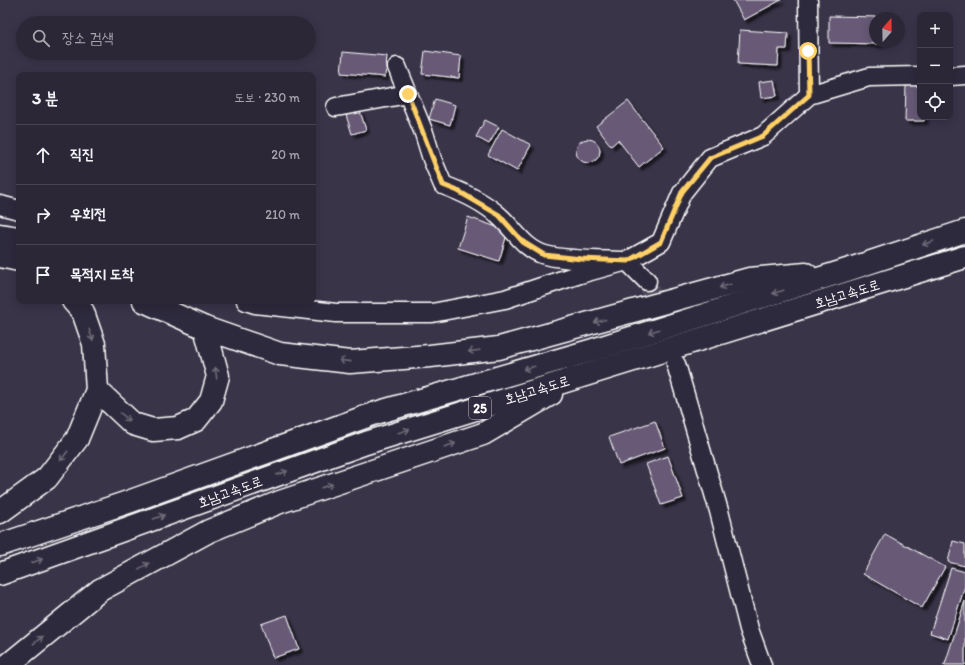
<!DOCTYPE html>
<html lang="ko">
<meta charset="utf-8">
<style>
:root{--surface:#2c2737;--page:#342f3f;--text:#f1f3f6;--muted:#a6a5ad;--line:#484452}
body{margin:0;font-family:Itim,"Poor Story",sans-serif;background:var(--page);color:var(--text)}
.controls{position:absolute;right:12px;top:12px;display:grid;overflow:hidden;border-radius:8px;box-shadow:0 2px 10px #0003}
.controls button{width:36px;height:36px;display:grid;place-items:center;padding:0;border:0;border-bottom:1px solid var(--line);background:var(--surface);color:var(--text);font:20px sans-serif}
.compass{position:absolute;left:869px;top:12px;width:36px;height:36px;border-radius:50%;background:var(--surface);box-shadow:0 2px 10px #0003;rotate:20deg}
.stop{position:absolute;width:12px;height:12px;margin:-9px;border:3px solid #ffd166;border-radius:50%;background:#fff}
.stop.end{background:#ffd166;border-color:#fff;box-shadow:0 1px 4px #0008}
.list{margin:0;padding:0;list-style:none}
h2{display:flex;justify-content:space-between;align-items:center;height:52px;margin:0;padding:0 16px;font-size:17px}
h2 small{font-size:13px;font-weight:400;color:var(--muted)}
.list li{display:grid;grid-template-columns:26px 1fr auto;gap:12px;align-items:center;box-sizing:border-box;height:60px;padding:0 16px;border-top:1px solid var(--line)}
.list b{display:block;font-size:15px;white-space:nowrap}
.list em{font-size:13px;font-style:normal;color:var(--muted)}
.icon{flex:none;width:22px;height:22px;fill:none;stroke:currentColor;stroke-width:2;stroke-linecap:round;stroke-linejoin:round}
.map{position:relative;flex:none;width:965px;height:665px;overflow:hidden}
.search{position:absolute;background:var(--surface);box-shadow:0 2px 10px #0003;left:16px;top:16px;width:300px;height:44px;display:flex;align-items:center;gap:10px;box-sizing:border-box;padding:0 14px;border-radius:22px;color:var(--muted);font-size:15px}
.panel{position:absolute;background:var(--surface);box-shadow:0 2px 10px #0003;left:16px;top:72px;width:300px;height:232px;border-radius:8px}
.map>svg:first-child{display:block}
.building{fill:#675a77;stroke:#fff;filter:url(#shadow)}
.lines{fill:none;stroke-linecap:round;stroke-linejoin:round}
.street-tunnel{stroke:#4e485b;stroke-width:18;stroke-dasharray:18 9;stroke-linecap:butt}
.street-casing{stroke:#fff;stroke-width:21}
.highway-casing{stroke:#fff;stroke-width:25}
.street{stroke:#2f2a3d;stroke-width:18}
.highway{stroke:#2f2a3d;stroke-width:22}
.oneway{stroke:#6d6a77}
.route{stroke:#ffd166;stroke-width:5}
.labels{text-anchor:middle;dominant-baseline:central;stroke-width:3.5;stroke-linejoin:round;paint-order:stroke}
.shield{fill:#2f2a3d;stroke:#c1bfc5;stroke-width:1}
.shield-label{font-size:13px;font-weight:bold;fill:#fff}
.street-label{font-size:14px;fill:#fff;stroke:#2f2a3d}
</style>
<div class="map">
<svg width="965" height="665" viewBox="0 0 965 665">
<defs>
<filter id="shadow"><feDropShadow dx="3.5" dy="3.5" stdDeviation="1" flood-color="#0009"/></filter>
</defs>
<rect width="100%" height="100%" fill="#3a3449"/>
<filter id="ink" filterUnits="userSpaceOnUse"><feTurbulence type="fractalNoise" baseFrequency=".025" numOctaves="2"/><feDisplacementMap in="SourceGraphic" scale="8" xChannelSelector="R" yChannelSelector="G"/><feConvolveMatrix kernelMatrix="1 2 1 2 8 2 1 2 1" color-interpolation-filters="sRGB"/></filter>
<g filter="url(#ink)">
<g class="building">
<polygon points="733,0 781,0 744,20"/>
<polygon points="829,16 882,17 875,18 875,42 882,42 882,44 829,43"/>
<polygon points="740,30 788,33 787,49 779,49 778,66 738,64"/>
<polygon points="425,51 461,56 459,78 422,74"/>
<polygon points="343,52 387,56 385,77 341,73"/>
<polygon points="774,80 777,96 761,98 759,82"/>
<polygon points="906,85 920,86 920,117 925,117 924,121 905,121"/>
<polygon points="435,99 455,105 450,125 429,119"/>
<polygon points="628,101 664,147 639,167 618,140 611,146 596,126"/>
<polygon points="360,111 366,130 352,134 346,115"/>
<polygon points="485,120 499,127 489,144 476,137"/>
<polygon points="502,129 531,145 517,171 488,155"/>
<circle cx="588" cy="151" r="12"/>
<polygon points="468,217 508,231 499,261 458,248"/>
<polygon points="655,421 665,448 619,465 609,437"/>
<polygon points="668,456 683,498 661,505 646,464"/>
<polygon points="885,534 945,567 922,608 863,574"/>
<polygon points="953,541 965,544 965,566 948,562"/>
<polygon points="951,568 965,572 965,586 948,639 930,633"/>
<polygon points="965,601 965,665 943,665 945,664"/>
<polygon points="287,615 299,649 273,658 261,624"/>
</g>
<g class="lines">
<polyline class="street-tunnel" points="647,281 668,341"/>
<g class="street-casing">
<g id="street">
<polyline points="808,0 809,95"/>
<path d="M 397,67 L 424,133 L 432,159 L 443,185 C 462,192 484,202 499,216 C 514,229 524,249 545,255 C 567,261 604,260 627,261 L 647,281"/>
<polyline points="950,76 965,75"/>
<polyline points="336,107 408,94"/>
<polyline points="0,205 19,210"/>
<polyline points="246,301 255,304 336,313 432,313 505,299 580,274 627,261 661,242 682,193 710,158 763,136 809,95 869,77 920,76"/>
<polyline points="676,364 719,511 749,629 762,665"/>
</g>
</g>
<g class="highway-casing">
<g id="highway">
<polyline points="0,235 19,238"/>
<polyline points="0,256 19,260"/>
<polyline points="144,301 205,328 280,354 350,362 430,356 499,348 749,279 806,274"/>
<polyline points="97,390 133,424 153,430 178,428 196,420 211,401 218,376 205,328"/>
<polyline points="0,512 47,478 77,439 97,390 94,344 83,312 73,301"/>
<polyline points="0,545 131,501 376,413 593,350 847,270 965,231"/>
<polyline points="0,574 366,443 965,257"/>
<polyline points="8,665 100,590 209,531 280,502 483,434 551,394"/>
</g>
</g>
<use href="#street" class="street"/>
<use href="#highway" class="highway"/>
</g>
<defs><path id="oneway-shaft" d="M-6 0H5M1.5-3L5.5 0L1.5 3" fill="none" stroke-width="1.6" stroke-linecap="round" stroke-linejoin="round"/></defs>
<g class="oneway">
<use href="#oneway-shaft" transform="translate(928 243) rotate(161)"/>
<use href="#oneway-shaft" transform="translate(725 286) rotate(164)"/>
<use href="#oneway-shaft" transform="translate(778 292) rotate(163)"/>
<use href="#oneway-shaft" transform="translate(600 321) rotate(165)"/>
<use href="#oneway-shaft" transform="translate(654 331) rotate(163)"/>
<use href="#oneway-shaft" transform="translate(91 335) rotate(72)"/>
<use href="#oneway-shaft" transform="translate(474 351) rotate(173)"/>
<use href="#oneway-shaft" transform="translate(345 361) rotate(-174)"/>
<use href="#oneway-shaft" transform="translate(529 368) rotate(164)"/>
<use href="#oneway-shaft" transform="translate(216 373) rotate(-97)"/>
<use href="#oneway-shaft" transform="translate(125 417) rotate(42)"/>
<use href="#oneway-shaft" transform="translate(404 431) rotate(-17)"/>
<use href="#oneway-shaft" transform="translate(450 445) rotate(-18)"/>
<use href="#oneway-shaft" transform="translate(64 456) rotate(128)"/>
<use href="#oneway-shaft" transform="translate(282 473) rotate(-20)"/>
<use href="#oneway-shaft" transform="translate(327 486) rotate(-18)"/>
<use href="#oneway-shaft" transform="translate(159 517) rotate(-20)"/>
<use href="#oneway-shaft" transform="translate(37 561) rotate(-20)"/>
<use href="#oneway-shaft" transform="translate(144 566) rotate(-29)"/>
<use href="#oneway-shaft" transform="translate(38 640) rotate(-39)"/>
</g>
</g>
<g class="lines" filter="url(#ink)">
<polyline class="route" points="408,94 443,185 458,191 499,215 523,242 544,255 582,259 628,261 661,242 682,192 710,158 763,136 809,95 808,51"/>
</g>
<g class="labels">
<rect class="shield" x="469" y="397" width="22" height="22" rx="3"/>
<g class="shield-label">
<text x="480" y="408">25</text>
</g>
<g class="street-label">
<text transform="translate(847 294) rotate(-17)">호남고속도로</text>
<text transform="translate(537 390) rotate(-17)">호남고속도로</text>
<text transform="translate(230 492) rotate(-20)">호남고속도로</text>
</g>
</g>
</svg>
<div class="controls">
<button>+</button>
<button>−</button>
<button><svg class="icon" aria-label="locate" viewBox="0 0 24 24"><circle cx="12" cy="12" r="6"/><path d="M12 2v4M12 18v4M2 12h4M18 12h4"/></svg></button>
</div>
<svg class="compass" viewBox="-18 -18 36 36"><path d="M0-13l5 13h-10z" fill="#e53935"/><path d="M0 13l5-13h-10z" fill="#a6a5ad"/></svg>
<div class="stop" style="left:808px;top:51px"></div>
<div class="stop end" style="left:408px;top:94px"></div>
<div class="search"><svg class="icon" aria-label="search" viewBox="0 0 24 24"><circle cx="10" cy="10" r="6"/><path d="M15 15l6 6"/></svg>장소 검색</div>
<section class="panel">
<h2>3 분<small>도보 · 230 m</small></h2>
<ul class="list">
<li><svg class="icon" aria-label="ahead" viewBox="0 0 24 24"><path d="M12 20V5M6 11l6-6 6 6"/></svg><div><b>직진</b></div><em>20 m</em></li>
<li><svg class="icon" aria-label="right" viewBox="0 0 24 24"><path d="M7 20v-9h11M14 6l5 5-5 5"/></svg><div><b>우회전</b></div><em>210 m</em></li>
<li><svg class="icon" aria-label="arrive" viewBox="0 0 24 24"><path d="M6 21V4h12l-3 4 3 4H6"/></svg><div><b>목적지 도착</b></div></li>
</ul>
</section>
</div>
